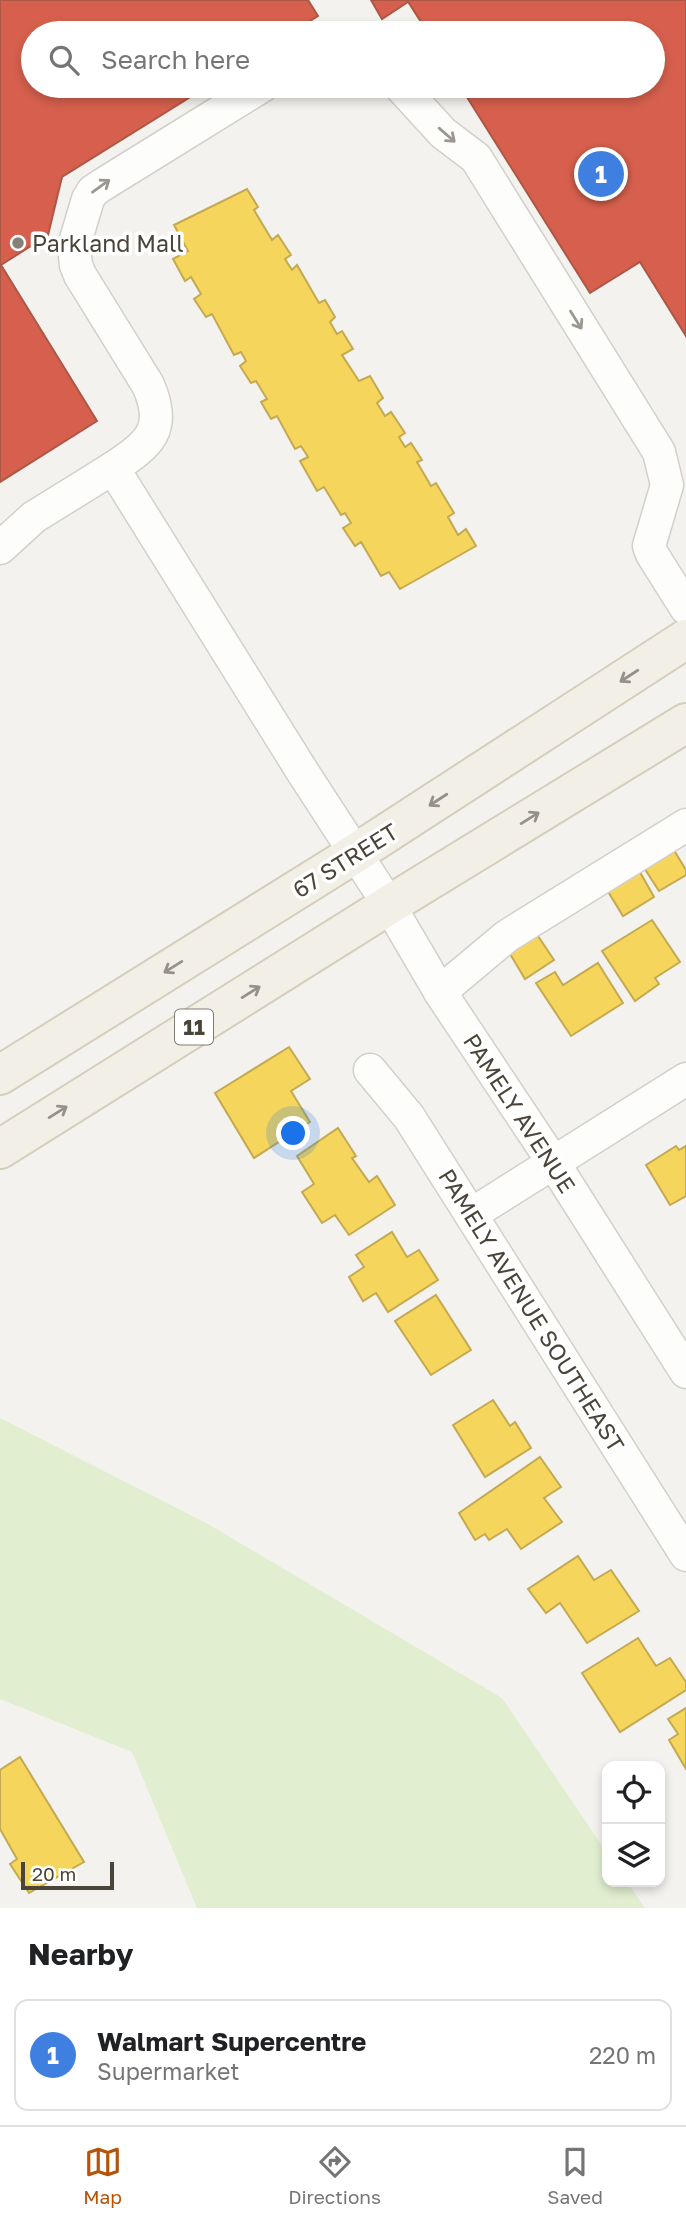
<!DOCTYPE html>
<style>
:root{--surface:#fff;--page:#f2f2f2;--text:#202124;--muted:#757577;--line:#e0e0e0;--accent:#b45309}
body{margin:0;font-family:"Golos Text",sans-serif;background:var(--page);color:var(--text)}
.controls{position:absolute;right:21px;bottom:21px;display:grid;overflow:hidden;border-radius:14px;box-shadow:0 4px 10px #0003}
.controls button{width:63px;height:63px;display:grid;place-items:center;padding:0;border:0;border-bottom:2px solid var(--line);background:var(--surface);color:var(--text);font:35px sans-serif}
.scale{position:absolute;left:21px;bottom:18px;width:93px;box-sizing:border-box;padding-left:7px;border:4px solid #4b4439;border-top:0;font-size:19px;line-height:24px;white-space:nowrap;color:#4b4439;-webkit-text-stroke:5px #fff;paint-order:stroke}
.you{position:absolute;left:294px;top:1134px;width:24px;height:24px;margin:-18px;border:5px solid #fff;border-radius:50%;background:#1a73e8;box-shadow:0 0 0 10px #1a73e833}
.badge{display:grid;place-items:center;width:46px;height:46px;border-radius:50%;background:var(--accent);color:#fff;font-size:23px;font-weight:700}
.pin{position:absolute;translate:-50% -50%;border:4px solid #fff;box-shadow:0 2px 7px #0006}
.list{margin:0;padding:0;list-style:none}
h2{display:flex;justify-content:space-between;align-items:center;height:91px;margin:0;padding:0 28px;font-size:30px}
h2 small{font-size:23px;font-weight:400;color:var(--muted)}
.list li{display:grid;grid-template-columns:46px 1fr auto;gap:21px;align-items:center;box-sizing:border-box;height:112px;margin:0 14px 14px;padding:0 14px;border:2px solid var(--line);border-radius:14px}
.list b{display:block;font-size:26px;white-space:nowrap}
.list p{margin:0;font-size:23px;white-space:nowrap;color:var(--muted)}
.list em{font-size:23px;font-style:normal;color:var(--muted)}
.icon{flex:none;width:38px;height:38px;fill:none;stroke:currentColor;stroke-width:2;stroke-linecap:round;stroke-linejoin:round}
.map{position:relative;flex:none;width:686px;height:1908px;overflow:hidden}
.search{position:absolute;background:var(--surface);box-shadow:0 4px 10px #0003;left:21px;right:21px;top:21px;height:77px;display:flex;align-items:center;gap:18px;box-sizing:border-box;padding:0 24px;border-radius:38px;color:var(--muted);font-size:26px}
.sheet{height:217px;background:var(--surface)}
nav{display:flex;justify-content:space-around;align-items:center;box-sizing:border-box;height:98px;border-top:2px solid var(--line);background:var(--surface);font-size:19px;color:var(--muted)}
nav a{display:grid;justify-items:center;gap:4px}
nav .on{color:var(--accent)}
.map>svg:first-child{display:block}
.green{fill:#e1eecf}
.homes{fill:#f6d55c;stroke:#c3aa52;stroke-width:2}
.shops{fill:#d6604d;stroke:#ac5847;stroke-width:2}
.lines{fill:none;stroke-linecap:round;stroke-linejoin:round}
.minor-casing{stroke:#d2d0cb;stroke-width:35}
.major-casing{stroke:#d6cebb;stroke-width:42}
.minor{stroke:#fdfdfc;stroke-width:32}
.major{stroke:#f2efe6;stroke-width:38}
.oneway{stroke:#9b9791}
.oneway2{stroke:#969187}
.poi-dot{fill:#868178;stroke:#fff;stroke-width:2.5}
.labels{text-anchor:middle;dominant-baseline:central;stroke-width:7;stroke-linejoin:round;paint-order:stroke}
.shield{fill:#fff;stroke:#817c74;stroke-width:2}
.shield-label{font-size:21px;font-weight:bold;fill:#4b4439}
.poi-label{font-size:23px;fill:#4b4439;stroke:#fff;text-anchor:start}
.street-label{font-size:23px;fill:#4b4439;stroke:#fff}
</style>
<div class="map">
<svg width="686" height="1908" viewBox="0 0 686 1908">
<rect width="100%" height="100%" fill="#f4f2ee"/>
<polygon class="green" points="0,1418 208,1524 502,1698 607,1853 607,1882 627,1882 645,1908 197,1908 132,1752 0,1699"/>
<g class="homes">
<polygon points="247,189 258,207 254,210 272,240 278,235 291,255 285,259 292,270 297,265 319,303 325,300 335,317 330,322 337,334 342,331 353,349 342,355 359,381 370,376 383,398 377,403 385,416 391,412 405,433 399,437 405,447 411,443 422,460 417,462 431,486 436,483 454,513 448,517 458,535 466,529 476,546 400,589 389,572 381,576 361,542 355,546 343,528 351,523 345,513 341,515 324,487 317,491 300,461 308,457 301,446 295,449 277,416 271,419 261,402 267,399 256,381 251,383 240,366 246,361 241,352 234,355 212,314 206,317 194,299 201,294 191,277 185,281 173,259 188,251 174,225"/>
<polygon points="669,842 686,870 686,875 659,891 639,860"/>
<polygon points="636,865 654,897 623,916 604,885"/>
<polygon points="652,920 680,962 655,978 659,984 635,1001 602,951"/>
<polygon points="532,927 554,960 525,979 504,944"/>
<polygon points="598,963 623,1003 571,1036 536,983 555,972 563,985"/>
<polygon points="289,1047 310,1079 291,1091 310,1122 254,1158 215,1093"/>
<polygon points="338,1128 356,1156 352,1158 369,1182 377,1176 395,1205 349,1235 335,1215 322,1223 302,1192 314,1184 297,1156"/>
<polygon points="676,1146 679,1150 686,1146 686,1196 670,1205 646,1165"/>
<polygon points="392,1232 407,1257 419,1250 438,1280 388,1312 376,1293 363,1301 349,1277 364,1267 356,1255"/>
<polygon points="436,1295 471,1350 431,1375 395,1321"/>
<polygon points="493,1400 510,1426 515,1422 531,1448 485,1477 453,1425"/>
<polygon points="540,1457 561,1487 544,1498 562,1522 521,1549 507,1529 489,1540 485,1534 475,1540 459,1513"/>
<polygon points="578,1556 594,1580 611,1570 639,1611 587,1643 560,1603 546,1613 528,1589"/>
<polygon points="638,1638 656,1666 670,1658 686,1682 686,1690 620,1732 582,1673"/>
<polygon points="686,1708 686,1769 669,1740 678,1734 668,1719"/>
<polygon points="20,1757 84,1862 29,1893 10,1864 17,1859 0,1829 0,1770"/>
</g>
<g class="shops">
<polygon points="0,0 308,0 318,16 291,33 33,33 33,86 208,86 62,177 48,235 1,265 97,421 0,482"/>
<polygon points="371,0 407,0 408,2 382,19"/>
<polygon points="407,0 686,0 686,336 640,262 590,293 460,86 653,86 653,33 428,33"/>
</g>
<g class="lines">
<g class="minor-casing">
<g id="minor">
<polyline points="400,86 443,133 476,158 659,452 667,485 649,546 652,554 686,608"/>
<path d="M 113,468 C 149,444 168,430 148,385 L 80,275 L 76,265 L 74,246 L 88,199 L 93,191 L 102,185 L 262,86"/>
<polyline points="0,548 34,517 113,468 302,771 389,905 440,992 553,1162 686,1372"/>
<polyline points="440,992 507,936 686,825"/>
<polyline points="370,1070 409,1117 686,1555"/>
<polyline points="472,1214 686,1079"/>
</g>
</g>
<g class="major-casing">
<g id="major">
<polyline points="0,1075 356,853 686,639"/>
<polyline points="0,1149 389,905 686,723"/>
</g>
</g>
<use href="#minor" class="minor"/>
<use href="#major" class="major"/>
</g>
<defs><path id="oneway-shaft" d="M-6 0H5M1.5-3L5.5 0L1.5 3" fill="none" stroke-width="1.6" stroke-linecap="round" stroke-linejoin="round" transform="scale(1.75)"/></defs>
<g class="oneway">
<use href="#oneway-shaft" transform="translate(447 135) rotate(41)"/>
<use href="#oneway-shaft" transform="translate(101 186) rotate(-36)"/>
<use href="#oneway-shaft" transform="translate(576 320) rotate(58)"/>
</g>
<g class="oneway2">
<use href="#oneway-shaft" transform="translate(629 676) rotate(147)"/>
<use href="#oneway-shaft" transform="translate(438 800) rotate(147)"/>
<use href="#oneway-shaft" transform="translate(530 818) rotate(-32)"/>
<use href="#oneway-shaft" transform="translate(173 967) rotate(148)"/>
<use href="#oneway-shaft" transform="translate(251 992) rotate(-32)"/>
<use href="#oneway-shaft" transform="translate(58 1112) rotate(-32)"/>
</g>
<circle class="poi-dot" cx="18" cy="243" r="7"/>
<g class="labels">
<rect class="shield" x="175" y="1009.5" width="38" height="35" rx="5"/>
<g class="shield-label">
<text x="194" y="1027">11</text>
</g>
<g class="poi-label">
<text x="32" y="243">Parkland Mall</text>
</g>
<g class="street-label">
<text transform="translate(345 860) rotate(-32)">67 STREET</text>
<text transform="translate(520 1113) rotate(57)">PAMELY AVENUE</text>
<text transform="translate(532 1310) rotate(58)">PAMELY AVENUE SOUTHEAST</text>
</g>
</g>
</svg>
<div class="controls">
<button><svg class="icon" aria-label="locate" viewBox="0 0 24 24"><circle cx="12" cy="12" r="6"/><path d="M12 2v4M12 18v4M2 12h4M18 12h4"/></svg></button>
<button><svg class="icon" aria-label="layers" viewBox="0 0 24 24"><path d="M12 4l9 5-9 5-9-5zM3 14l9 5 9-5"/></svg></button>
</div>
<div class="scale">20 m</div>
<div class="you"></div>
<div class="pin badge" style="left:601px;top:174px;background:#3f7fe0">1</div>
<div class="search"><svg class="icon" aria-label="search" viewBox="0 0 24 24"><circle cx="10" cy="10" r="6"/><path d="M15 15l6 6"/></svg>Search here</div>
</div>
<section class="sheet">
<h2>Nearby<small></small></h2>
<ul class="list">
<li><span class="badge" style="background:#3f7fe0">1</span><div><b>Walmart Supercentre</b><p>Supermarket</p></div><em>220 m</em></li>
</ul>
</section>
<nav>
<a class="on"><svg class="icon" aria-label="map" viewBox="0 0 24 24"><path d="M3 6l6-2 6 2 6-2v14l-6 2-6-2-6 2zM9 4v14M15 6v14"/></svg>Map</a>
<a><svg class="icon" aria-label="directions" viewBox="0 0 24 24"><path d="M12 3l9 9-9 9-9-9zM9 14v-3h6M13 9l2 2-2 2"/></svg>Directions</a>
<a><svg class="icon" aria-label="saved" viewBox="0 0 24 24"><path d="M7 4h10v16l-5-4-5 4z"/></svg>Saved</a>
</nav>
